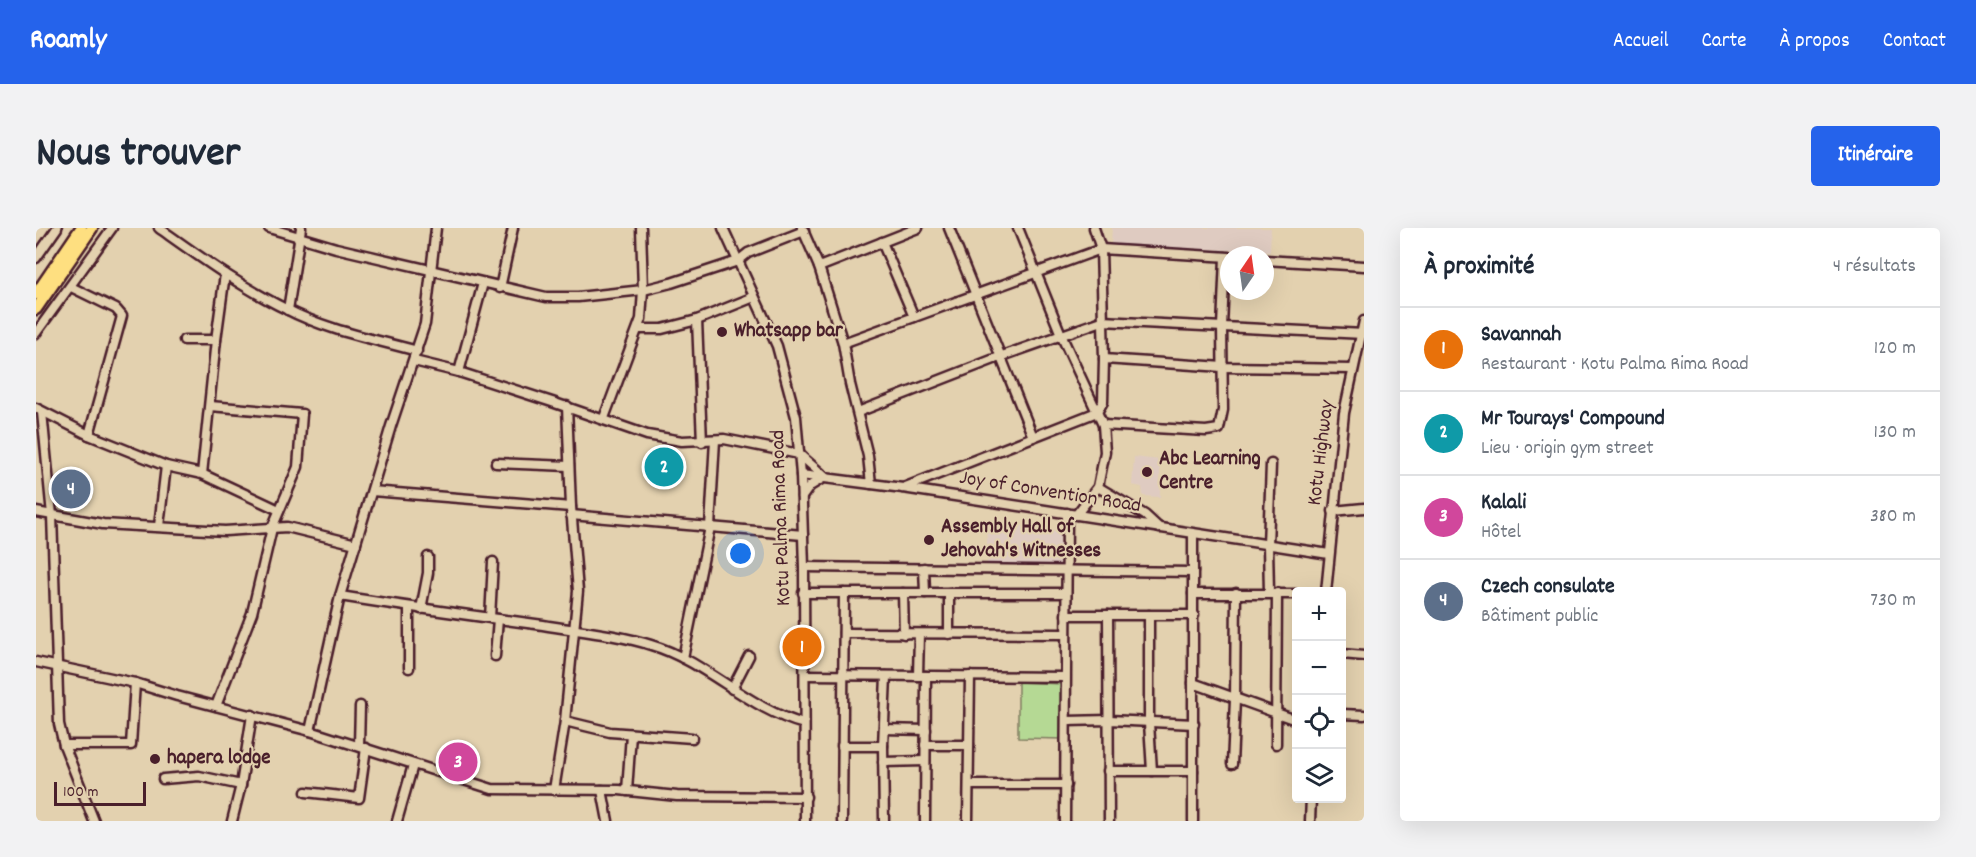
<!DOCTYPE html>
<html lang="fr">
<meta charset="utf-8">
<style>
:root{--surface:#fff;--page:#f2f2f3;--text:#1f2937;--muted:#747a83;--line:#e0e1e3;--accent:#2563eb}
body{margin:0;font-family:Dekko,sans-serif;background:var(--page);color:var(--text)}
.controls{position:absolute;right:18px;bottom:18px;display:grid;overflow:hidden;border-radius:6px;box-shadow:0 6px 24px #0002}
.controls button{width:54px;height:54px;display:grid;place-items:center;padding:0;border:0;border-bottom:2px solid var(--line);background:var(--surface);color:var(--text);font:30px sans-serif}
.compass{position:absolute;left:1184px;top:18px;width:54px;height:54px;border-radius:50%;background:var(--surface);box-shadow:0 6px 24px #0002;rotate:13deg}
.scale{position:absolute;left:18px;bottom:15px;width:92px;box-sizing:border-box;padding-left:6px;border:3px solid #4a1f2b;border-top:0;font-size:16px;line-height:21px;white-space:nowrap;color:#4a1f2b;-webkit-text-stroke:4px #e3d1af;paint-order:stroke}
.you{position:absolute;left:705px;top:326px;width:21px;height:21px;margin:-15px;border:4px solid #fff;border-radius:50%;background:#1a73e8;box-shadow:0 0 0 9px #1a73e833}
.badge{display:grid;place-items:center;width:39px;height:39px;border-radius:50%;background:var(--accent);color:#fff;font-size:20px;font-weight:700}
.pin{position:absolute;translate:-50% -50%;border:3px solid #fff;box-shadow:0 2px 6px #0006}
.list{margin:0;padding:0;list-style:none}
h2{display:flex;justify-content:space-between;align-items:center;height:78px;margin:0;padding:0 24px;font-size:26px}
h2 small{font-size:20px;font-weight:400;color:var(--muted)}
.list li{display:grid;grid-template-columns:39px 1fr auto;gap:18px;align-items:center;box-sizing:border-box;height:84px;padding:0 24px;border-top:2px solid var(--line)}
.list b{display:block;font-size:22px;white-space:nowrap}
.list p{margin:0;font-size:20px;white-space:nowrap;color:var(--muted)}
.list em{font-size:20px;font-style:normal;color:var(--muted)}
.icon{flex:none;width:33px;height:33px;fill:none;stroke:currentColor;stroke-width:2;stroke-linecap:round;stroke-linejoin:round}
.map{position:relative;flex:none;width:1328px;height:593px;overflow:hidden;border-radius:6px}
header{display:flex;align-items:center;gap:36px;box-sizing:border-box;height:84px;padding:0 30px;background:var(--accent);color:#fff}
header strong{font-size:28px}
nav{display:flex;gap:33px;margin-inline-start:auto;font-size:21px}
.intro{display:flex;align-items:center;justify-content:space-between;box-sizing:border-box;height:144px;padding:0 36px}
h1{margin:0;font-size:42px}
.button{padding:15px 27px;border-radius:6px;background:var(--accent);color:#fff;font-size:21px;font-weight:700}
main{display:flex;gap:36px;padding:0 36px}
aside{flex:1;background:var(--surface);border-radius:6px;box-shadow:0 6px 24px #0002}
.map>svg:first-child{display:block}
.built{fill:#dfcbc1}
.green{fill:#b5d994;stroke:#807c60;stroke-width:1.5}
.lines{fill:none;stroke-linecap:round;stroke-linejoin:round}
.minor-casing{stroke:#4a1f2b;stroke-width:13}
.major-casing{stroke:#4a1f2b;stroke-width:15}
.minor{stroke:#e3d1af;stroke-width:8}
.major{stroke:#fedf80;stroke-width:10}
.poi-dot{fill:#4a1f2b;stroke:#e3d1af;stroke-width:2}
.labels{text-anchor:middle;dominant-baseline:central;stroke-width:4.5;stroke-linejoin:round;paint-order:stroke}
.poi-label{font-size:21px;font-weight:bold;fill:#4a1f2b;stroke:#e3d1af;text-anchor:start}
.street-label{font-size:21px;fill:#4a1f2b;stroke:#e3d1af}
</style>
<header>
<strong>Roamly</strong>
<nav><a>Accueil</a><a>Carte</a><a>À propos</a><a>Contact</a></nav>
</header>
<div class="intro"><h1>Nous trouver</h1><a class="button">Itinéraire</a></div>
<main>
<div class="map">
<svg width="1328" height="593" viewBox="0 0 1328 593">
<rect width="100%" height="100%" fill="#e3d1af"/>
<filter id="ink" filterUnits="userSpaceOnUse"><feTurbulence type="fractalNoise" baseFrequency=".0167" numOctaves="2"/><feDisplacementMap in="SourceGraphic" scale="12" xChannelSelector="R" yChannelSelector="G"/><feConvolveMatrix kernelMatrix="1 2 1 2 8 2 1 2 1" color-interpolation-filters="sRGB"/></filter>
<g filter="url(#ink)">
<g class="built">
<polygon points="1076,0 1235,0 1234,24 1075,17"/>
<polygon points="1098,229 1124,232 1124,269 1107,268 1106,259 1096,257"/>
<polygon points="951,292 1024,304 1024,337 951,337"/>
</g>
<polygon class="green" points="982,454 1026,456 1027,511 982,510"/>
<g class="lines">
<g class="minor-casing">
<g id="minor">
<path d="M 123,0 C 164,29 205,59 250,81 C 290,102 338,111 381,123"/>
<polyline points="233,0 300,20 510,69 542,69 607,62 635,55 702,33 712,25 768,3"/>
<polyline points="687,0 741,118 760,189 765,247 768,339 769,593"/>
<polyline points="766,0 783,39 807,115 814,156 832,228 835,256"/>
<polyline points="913,0 997,209"/>
<polyline points="982,0 1026,109 1067,197 1069,224 1062,259 1040,287"/>
<polyline points="846,14 878,89"/>
<polyline points="0,30 21,0"/>
<polyline points="1229,32 1328,38"/>
<polyline points="783,39 882,0"/>
<polyline points="35,59 80,81 86,88 53,207"/>
<polyline points="464,60 477,0"/>
<polyline points="252,82 265,0"/>
<polyline points="661,92 666,214"/>
<polyline points="602,101 626,101 661,92 718,69"/>
<polyline points="0,105 76,0"/>
<polyline points="148,112 180,112"/>
<polyline points="807,115 1065,21 1193,29"/>
<polyline points="1068,131 1187,139 1316,141"/>
<polyline points="378,133 423,144 516,174 611,207 646,213 688,211 763,226 789,249"/>
<polyline points="423,144 447,55"/>
<polyline points="174,178 266,186 262,239 236,300 216,385 180,478"/>
<polyline points="0,180 53,207 130,238 166,246 243,282"/>
<polyline points="6,184 16,287 23,496 28,517 58,593"/>
<polyline points="822,184 966,128 1066,93 1328,106"/>
<polyline points="568,190 605,91 607,62 605,0"/>
<polyline points="1067,197 1170,203 1183,201 1187,182 1186,99 1189,29"/>
<polyline points="460,235 533,238"/>
<polyline points="166,246 180,112 189,46"/>
<polyline points="765,247 867,260 1293,326"/>
<polyline points="1062,259 1109,287 1123,300"/>
<polyline points="867,260 1061,184 1067,174 1068,131 1065,21 1058,0"/>
<polyline points="336,263 535,279"/>
<polyline points="766,269 774,258 787,250"/>
<polyline points="1297,283 1328,280"/>
<polyline points="0,284 67,296 189,303 251,299 320,316"/>
<polyline points="535,287 767,307"/>
<polyline points="123,298 130,238"/>
<polyline points="768,339 1157,344"/>
<polyline points="888,340 889,365"/>
<polyline points="1290,364 1308,185 1328,93"/>
<polyline points="767,365 1029,365"/>
<polyline points="867,365 868,406"/>
<polyline points="1233,365 1232,317 1235,236"/>
<polyline points="1157,366 1260,366"/>
<path d="M 304,368 C 372,379 439,388 507,397 C 543,403 580,406 615,417 C 670,433 712,481 768,496"/>
<polyline points="385,381 392,345 392,329"/>
<polyline points="1030,387 1158,387"/>
<polyline points="1072,387 1073,593"/>
<polyline points="1113,387 1113,495 1116,543"/>
<polyline points="454,390 457,334"/>
<polyline points="808,405 1029,406"/>
<polyline points="913,406 913,365"/>
<polyline points="1306,426 1328,428"/>
<polyline points="459,428 462,391"/>
<polyline points="647,430 674,299 679,212"/>
<polyline points="0,434 99,455 141,468 274,503 456,561 583,562 641,568 770,569"/>
<polyline points="373,440 373,380"/>
<polyline points="769,447 1029,449"/>
<polyline points="882,448 883,406"/>
<polyline points="1157,455 1260,492"/>
<polyline points="696,461 713,428"/>
<polyline points="1306,486 1328,487"/>
<polyline points="529,493 574,504 656,510"/>
<polyline points="1031,493 1073,492 1158,496"/>
<polyline points="848,501 890,502"/>
<polyline points="274,503 304,368 355,198 389,96 400,0"/>
<polyline points="1240,516 1241,365"/>
<polyline points="28,517 95,517 99,455"/>
<polyline points="323,517 324,478"/>
<polyline points="889,517 933,517"/>
<polyline points="806,518 847,518"/>
<polyline points="847,534 889,533"/>
<polyline points="1196,536 1199,472 1200,365"/>
<polyline points="1072,543 1157,543"/>
<polyline points="127,551 163,548 205,557"/>
<polyline points="933,557 1030,557"/>
<polyline points="518,562 529,493 542,363 535,279 531,178"/>
<polyline points="566,562 572,593"/>
<polyline points="591,563 595,506"/>
<polyline points="270,564 323,570 330,520"/>
<polyline points="196,593 205,557 216,487"/>
<polyline points="361,593 377,537"/>
<polyline points="806,593 808,365"/>
<polyline points="848,593 847,518 850,448"/>
<polyline points="889,593 890,448"/>
<polyline points="932,593 934,448"/>
<polyline points="1029,593 1031,285"/>
<polyline points="1157,593 1157,306"/>
<polyline points="1274,593 1275,570"/>
</g>
</g>
<g class="major-casing">
<g id="major">
<polyline points="0,66 45,0"/>
<polyline points="0,81 56,0"/>
</g>
</g>
<use href="#minor" class="minor"/>
<use href="#major" class="major"/>
</g>
</g>
<g class="poi-dot">
<circle cx="686" cy="104" r="6"/>
<circle cx="1111" cy="244" r="6"/>
<circle cx="893" cy="312" r="6"/>
<circle cx="119" cy="531" r="6"/>
</g>
<g class="labels">
<g class="poi-label">
<text x="698" y="104">Whatsapp bar</text>
<text x="1123" y="232">Abc Learning<tspan x="1123" dy="24">Centre</tspan></text>
<text x="905" y="300">Assembly Hall of<tspan x="905" dy="24">Jehovah's Witnesses</tspan></text>
<text x="131" y="531">hapera lodge</text>
</g>
<g class="street-label">
<text transform="translate(1286 225) rotate(-83)">Kotu Highway</text>
<text transform="translate(1014 265) rotate(9)">Joy of Convention Road</text>
<text transform="translate(746 290) rotate(-92)">Kotu Palma Rima Road</text>
</g>
</g>
</svg>
<div class="controls">
<button>+</button>
<button>−</button>
<button><svg class="icon" aria-label="locate" viewBox="0 0 24 24"><circle cx="12" cy="12" r="6"/><path d="M12 2v4M12 18v4M2 12h4M18 12h4"/></svg></button>
<button><svg class="icon" aria-label="layers" viewBox="0 0 24 24"><path d="M12 4l9 5-9 5-9-5zM3 14l9 5 9-5"/></svg></button>
</div>
<svg class="compass" viewBox="-18 -18 36 36"><path d="M0-13l5 13h-10z" fill="#e53935"/><path d="M0 13l5-13h-10z" fill="#747a83"/></svg>
<div class="scale">100 m</div>
<div class="you"></div>
<div class="pin badge" style="left:766px;top:419px;background:#e8710a">1</div>
<div class="pin badge" style="left:628px;top:239px;background:#0f9aa8">2</div>
<div class="pin badge" style="left:422px;top:534px;background:#d1479c">3</div>
<div class="pin badge" style="left:35px;top:261px;background:#5c6f8a">4</div>
</div>
<aside>
<h2>À proximité<small>4 résultats</small></h2>
<ul class="list">
<li><span class="badge" style="background:#e8710a">1</span><div><b>Savannah</b><p>Restaurant · Kotu Palma Rima Road</p></div><em>120 m</em></li>
<li><span class="badge" style="background:#0f9aa8">2</span><div><b>Mr Tourays' Compound</b><p>Lieu · origin gym street</p></div><em>130 m</em></li>
<li><span class="badge" style="background:#d1479c">3</span><div><b>Kalali</b><p>Hôtel</p></div><em>380 m</em></li>
<li><span class="badge" style="background:#5c6f8a">4</span><div><b>Czech consulate</b><p>Bâtiment public</p></div><em>730 m</em></li>
</ul>
</aside>
</main>
